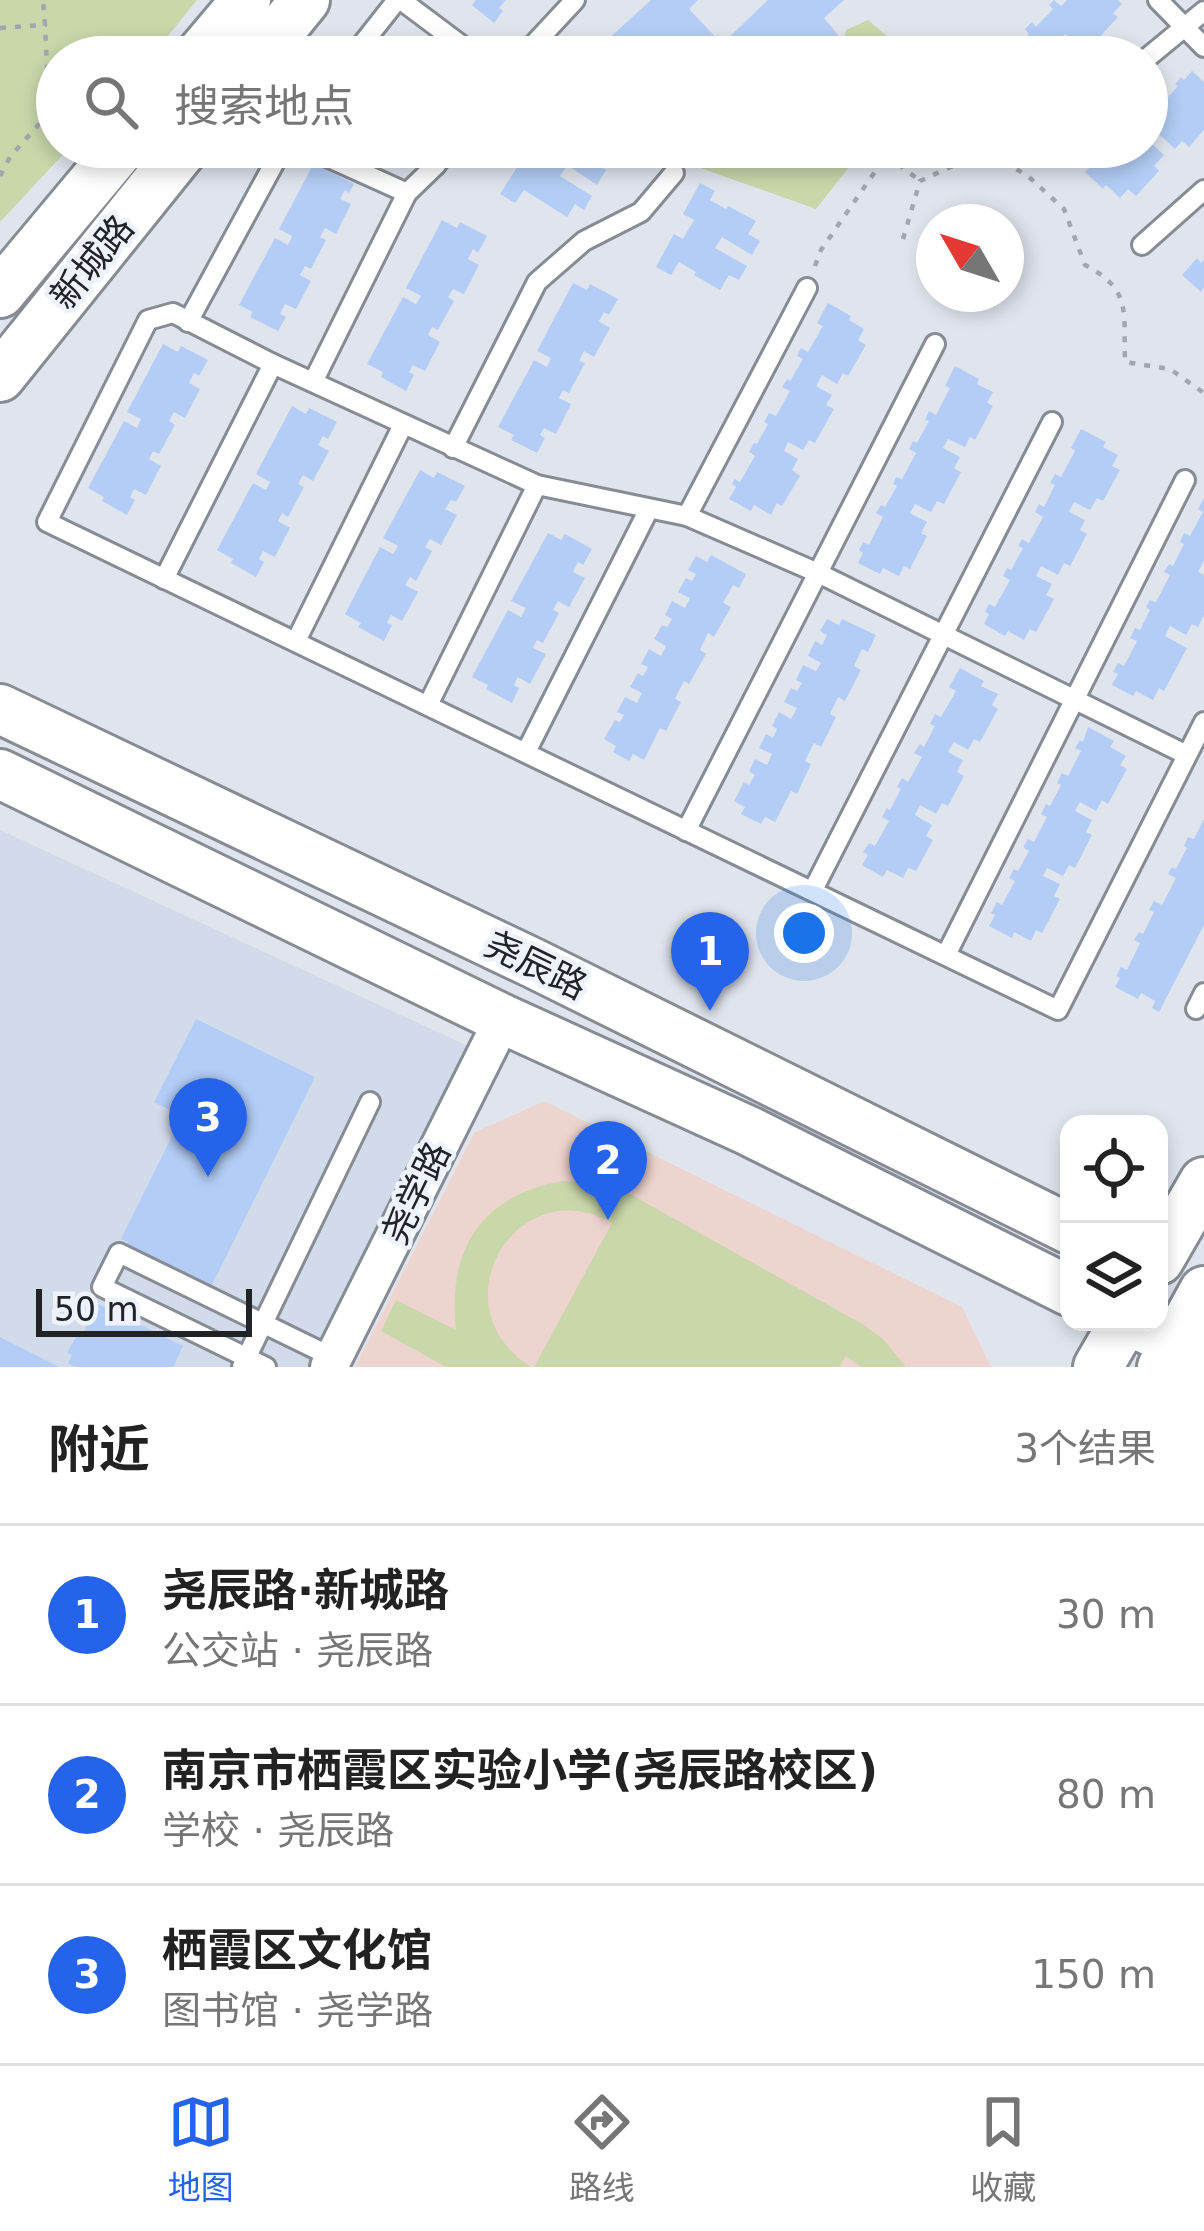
<!DOCTYPE html>
<html lang="zh">
<meta charset="utf-8">
<style>
:root{--surface:#fff;--page:#f6f6f6;--text:#222;--muted:#767676;--line:#e0e0e0;--accent:#2563eb}
body{margin:0;font-family:"DejaVu Sans","Noto Sans SC",sans-serif;background:var(--page);color:var(--text)}
.controls{position:absolute;right:36px;bottom:36px;display:grid;overflow:hidden;border-radius:24px;box-shadow:0 6px 18px #0003}
.controls button{width:108px;height:108px;display:grid;place-items:center;padding:0;border:0;border-bottom:3px solid var(--line);background:var(--surface);color:var(--text);font:60px sans-serif}
.compass{position:absolute;left:916px;top:204px;width:108px;height:108px;border-radius:50%;background:var(--surface);box-shadow:0 6px 18px #0003;rotate:309deg}
.scale{position:absolute;left:36px;bottom:30px;width:216px;box-sizing:border-box;padding-left:12px;border:6px solid #212326;border-top:0;font-size:33px;line-height:42px;white-space:nowrap;color:#212326;-webkit-text-stroke:9px #edf2fb;paint-order:stroke}
.you{position:absolute;left:804px;top:933px;width:42px;height:42px;margin:-30px;border:9px solid #fff;border-radius:50%;background:#1a73e8;box-shadow:0 0 0 18px #1a73e833}
.badge{display:grid;place-items:center;width:78px;height:78px;border-radius:50%;background:var(--accent);color:#fff;font-size:39px;font-weight:700}
.pin{position:absolute;translate:-50% -99px;filter:drop-shadow(0 3px 6px #0008)}
.pin::after{content:'';position:absolute;top:63px;width:42px;height:36px;background:inherit;clip-path:polygon(0 0,100% 0,50% 100%)}
.list{margin:0;padding:0;list-style:none}
h2{display:flex;justify-content:space-between;align-items:center;height:156px;margin:0;padding:0 48px;font-size:51px}
h2 small{font-size:39px;font-weight:400;color:var(--muted)}
.list li{display:grid;grid-template-columns:78px 1fr auto;gap:36px;align-items:center;box-sizing:border-box;height:180px;padding:0 48px;border-top:3px solid var(--line)}
.list b{display:block;font-size:45px;white-space:nowrap}
.list p{margin:0;font-size:39px;white-space:nowrap;color:var(--muted)}
.list em{font-size:39px;font-style:normal;color:var(--muted)}
.icon{flex:none;width:66px;height:66px;fill:none;stroke:currentColor;stroke-width:2;stroke-linecap:round;stroke-linejoin:round}
.map{position:relative;flex:none;width:1204px;height:1367px;overflow:hidden}
.search{position:absolute;background:var(--surface);box-shadow:0 6px 18px #0003;left:36px;right:36px;top:36px;height:132px;display:flex;align-items:center;gap:30px;box-sizing:border-box;padding:0 42px;border-radius:66px;color:var(--muted);font-size:45px}
.sheet{height:696px;background:var(--surface)}
nav{display:flex;justify-content:space-around;align-items:center;box-sizing:border-box;height:168px;border-top:3px solid var(--line);background:var(--surface);font-size:33px;color:var(--muted)}
nav a{display:grid;justify-items:center;gap:6px}
nav .on{color:var(--accent)}
.map>svg:first-child{display:block}
.built{fill:#d2dbea}
.education{fill:#eed4ce}
.green{fill:#c9d7aa}
.building{fill:#b3cdf6}
.lines{fill:none;stroke-linecap:round;stroke-linejoin:round}
.service-casing{stroke:#878b93;stroke-width:24}
.minor-casing{stroke:#878b93;stroke-width:42}
.secondary-casing{stroke:#878b93;stroke-width:54}
.path{stroke:#a2a6ad;stroke-width:4.5;stroke-dasharray:6 9;stroke-linecap:butt}
.service{stroke:#fff;stroke-width:18}
.minor{stroke:#fff;stroke-width:36}
.secondary{stroke:#fff;stroke-width:48}
.labels{text-anchor:middle;dominant-baseline:central;stroke-width:9;stroke-linejoin:round;paint-order:stroke}
.street-label{font-size:36px;fill:#212326;stroke:#edf2fb}
</style>
<div class="map">
<svg width="1204" height="1367" viewBox="0 0 1204 1367">
<rect width="100%" height="100%" fill="#e0e5ed"/>
<polygon class="built" points="0,830 468,1046 310,1367 0,1367"/>
<polygon class="education" points="544,1101 962,1307 991,1367 355,1367 474,1133"/>
<g class="green">
<polygon points="0,0 197,0 151,57 57,57 57,147 70,147 0,222"/>
<polygon points="868,20 912,57 839,57 846,30"/>
<polygon points="641,147 865,147 816,209"/>
<path d="M 563,1181 L 608,1185 L 630,1194 L 864,1325 L 883,1339 L 906,1367 L 861,1367 L 846,1356 L 839,1367 L 534,1367 L 612,1223 C 518,1169 434,1305 531,1367 L 446,1367 L 381,1331 L 396,1300 L 456,1330 C 447,1250 481,1195 563,1181 Z"/>
</g>
<g class="building">
<polygon points="476,0 506,0 499,8 503,11 494,23 472,5"/>
<polygon points="651,0 698,0 689,9 722,44 768,0 844,0 824,18 838,35 826,57 662,57 650,44 637,57 598,57 594,52"/>
<polygon points="1054,0 1061,6 1067,0 1118,0 1122,4 1113,13 1118,17 1093,44 1086,38 1078,47 1065,34 1057,42 1069,54 1067,57 999,57 1005,51 1009,55 1029,34 1025,29 1032,22 1036,27 1053,9 1049,5"/>
<polygon points="1192,71 1204,82 1204,130 1189,147 1182,141 1175,149 1160,135 1152,144 1164,155 1154,166 1159,171 1136,196 1128,189 1120,198 1106,185 1103,189 1085,172 1100,156 1104,160 1116,147 1147,147 1149,113 1147,109 1152,103 1158,108 1178,86 1175,84 1181,77 1184,80"/>
<polygon points="540,147 591,147 602,154 596,164 606,170 597,185 567,165 560,176 592,196 584,210 575,204 567,217 524,190 515,203 500,194 521,161 528,165"/>
<polygon points="314,163 354,184 349,193 345,190 340,199 351,204 336,234 325,228 320,237 326,240 311,269 305,266 300,275 311,281 296,309 285,304 280,314 286,317 278,331 250,317 253,312 239,305 275,238 288,245 292,236 279,229"/>
<polygon points="700,183 715,191 710,200 726,209 728,206 756,221 748,234 760,241 752,255 722,237 715,248 747,266 739,280 729,275 720,290 694,275 696,272 679,262 671,275 656,267 674,234 683,239 694,220 683,214"/>
<polygon points="442,220 457,228 460,222 487,236 478,253 473,249 468,259 479,265 464,294 453,289 448,297 454,301 438,330 432,327 428,335 440,342 425,371 413,365 409,372 414,375 406,391 381,377 383,372 367,364 403,297 416,304 421,296 406,288"/>
<polygon points="1197,258 1201,263 1204,260 1204,287 1201,292 1182,275"/>
<polygon points="573,283 587,290 590,284 618,299 609,315 604,312 599,321 610,328 594,357 584,351 579,361 585,363 569,393 563,390 559,398 571,404 556,434 544,428 540,435 545,438 537,453 511,440 514,435 498,427 534,360 547,367 551,358 537,351"/>
<polygon points="828,303 851,316 849,320 864,329 858,340 866,345 848,376 843,373 837,384 822,375 816,386 832,395 826,405 834,409 815,443 809,440 803,450 788,442 784,451 798,459 792,470 800,476 782,506 777,503 771,515 754,505 751,511 729,499 736,487 732,484 735,479 740,482 755,456 749,452 754,443 757,444 768,424 764,422 769,413 776,416 790,391 782,387 787,379 790,381 803,359 797,356 801,348 808,352 823,326 817,323"/>
<polygon points="163,344 178,352 181,346 208,360 199,376 194,373 189,383 200,389 185,418 174,412 169,421 175,425 159,454 153,451 149,459 161,466 146,495 134,489 130,497 135,500 127,515 102,501 104,497 88,488 124,421 137,428 141,419 127,412"/>
<polygon points="955,366 979,379 977,384 993,392 987,403 993,406 975,440 970,437 965,447 948,439 943,448 960,457 954,468 961,472 944,504 937,501 931,512 915,504 910,513 927,522 921,533 927,536 910,569 904,566 899,576 883,568 880,574 858,563 863,553 859,550 863,542 869,545 883,517 876,513 881,505 885,507 897,486 893,484 896,477 902,479 916,453 909,449 913,441 917,443 929,421 925,420 929,411 936,415 950,388 945,386"/>
<polygon points="292,406 306,414 309,408 337,422 328,439 323,436 318,445 329,451 313,481 303,475 298,484 304,487 288,517 282,513 278,521 290,528 275,557 263,551 259,559 264,562 256,577 231,563 233,559 217,550 253,483 266,490 270,482 256,474"/>
<polygon points="1081,429 1106,442 1103,447 1118,455 1112,466 1120,470 1103,501 1097,498 1090,510 1074,502 1069,512 1085,520 1080,530 1087,534 1070,566 1064,563 1058,575 1041,566 1036,576 1052,584 1046,595 1054,599 1036,632 1030,629 1024,640 1008,631 1005,636 984,624 989,614 985,612 989,604 995,607 1010,580 1003,576 1007,568 1011,570 1023,548 1018,546 1022,539 1029,543 1043,517 1035,512 1039,504 1044,507 1055,485 1050,483 1055,474 1061,477 1075,451 1071,448"/>
<polygon points="420,470 434,478 437,472 465,486 456,502 451,500 445,509 457,515 441,545 430,539 425,547 432,551 416,581 410,577 405,585 418,592 402,621 391,615 387,623 392,625 384,641 358,627 361,623 345,614 380,547 393,554 398,546 383,538"/>
<polygon points="1204,498 1204,560 1198,572 1204,575 1204,615 1198,627 1192,624 1186,635 1170,626 1165,636 1187,648 1164,691 1159,688 1153,700 1136,691 1133,696 1112,685 1118,674 1113,672 1118,663 1124,666 1137,641 1130,638 1135,628 1140,630 1150,610 1146,607 1150,600 1156,602 1170,575 1164,572 1169,564 1173,566 1184,544 1180,542 1184,533 1190,536 1203,512 1198,509"/>
<polygon points="548,533 561,540 565,534 592,549 583,565 578,562 573,572 585,578 569,607 558,601 553,610 559,613 543,643 537,640 533,648 546,654 530,684 518,677 514,685 519,688 512,703 486,689 488,685 472,677 508,610 521,617 526,608 511,601"/>
<polygon points="711,555 746,574 739,588 733,585 723,603 731,607 714,637 708,633 700,650 706,654 689,684 684,681 675,699 681,702 666,731 660,728 644,760 633,754 629,761 613,752 616,746 604,739 615,720 620,722 624,715 617,712 625,697 637,703 642,693 630,687 638,673 643,676 648,667 641,664 649,649 661,656 666,646 654,639 662,625 667,627 672,619 665,615 672,601 685,608 690,598 678,592 686,578 692,581 696,574 688,570 696,556 707,562"/>
<polygon points="827,619 839,625 842,619 876,635 868,652 862,649 854,666 861,670 845,701 838,697 830,714 836,717 821,747 814,743 805,761 811,764 797,794 791,791 775,822 765,817 761,824 741,814 745,807 734,801 744,782 749,785 755,775 749,771 755,759 767,765 772,754 759,748 766,734 773,738 777,729 772,726 779,712 791,719 797,708 784,702 791,688 797,691 802,683 796,680 803,665 816,671 821,663 808,656 815,641 822,645 827,635 820,631"/>
<polygon points="960,668 984,681 981,686 998,694 992,705 998,709 980,742 974,739 968,750 954,742 948,752 963,760 957,772 964,776 948,806 942,803 936,814 920,805 915,815 932,825 926,836 933,840 916,871 908,868 903,878 887,870 883,877 862,865 868,855 863,852 869,843 875,846 889,821 882,817 887,808 890,810 901,789 897,787 902,778 908,782 922,757 914,753 920,744 924,747 935,726 930,724 935,714 941,717 956,691 949,687"/>
<polygon points="1088,727 1114,741 1110,747 1126,756 1120,765 1127,769 1108,804 1102,800 1096,811 1080,802 1075,811 1092,820 1086,832 1092,835 1075,868 1069,865 1063,876 1047,868 1043,876 1060,884 1054,896 1060,899 1042,933 1036,930 1031,941 1014,932 1012,938 989,926 995,915 991,913 997,902 1002,905 1015,881 1009,878 1014,869 1018,871 1029,851 1023,847 1028,839 1034,842 1047,817 1041,814 1046,804 1050,806 1061,785 1057,783 1062,773 1068,776 1081,751 1075,748 1080,740 1083,742"/>
<polygon points="1204,819 1204,925 1159,1012 1152,1008 1155,1001 1141,993 1138,999 1115,987 1120,978 1116,976 1121,967 1127,970 1140,943 1134,940 1139,932 1143,934 1154,912 1149,910 1154,901 1162,905 1176,878 1168,874 1172,867 1176,869 1187,848 1184,846 1188,837 1194,839"/>
<polygon points="196,1019 315,1077 210,1289 125,1248 128,1242 121,1239 182,1116 154,1102"/>
<polygon points="98,1304 183,1346 173,1367 75,1367 68,1363 72,1355 67,1353 77,1335 81,1337"/>
<polygon points="0,1337 59,1367 0,1367"/>
</g>
<g class="lines">
<g class="service-casing">
<g id="service">
<polyline points="401,0 477,57"/>
<polyline points="1158,0 1204,47"/>
<polyline points="352,57 397,0"/>
<polyline points="522,57 575,0"/>
<polyline points="1147,58 1204,11"/>
<polyline points="305,147 407,193"/>
<polyline points="1142,245 1204,190"/>
<polyline points="188,322 283,147"/>
<polyline points="313,382 407,193 436,165 449,147"/>
<polyline points="453,448 537,282 584,241 641,212 674,173"/>
<polyline points="687,516 807,288"/>
<polyline points="164,579 273,364"/>
<polyline points="296,641 403,425"/>
<polyline points="428,705 537,485"/>
<polyline points="526,752 649,509"/>
<polyline points="1187,755 818,573 687,516 537,485 273,364 173,313 148,320 47,522 1058,1010 1204,722"/>
<polyline points="686,831 935,344"/>
<polyline points="813,890 1052,422"/>
<polyline points="946,955 1185,480"/>
<polyline points="1196,1009 1204,993"/>
<polyline points="242,1367 370,1102"/>
<polyline points="266,1367 102,1287 119,1253 334,1358"/>
</g>
</g>
<g class="minor-casing">
<polyline id="minor" points="329,1367 503,1019"/>
</g>
<g class="secondary-casing">
<g id="secondary">
<polyline points="198,57 246,0"/>
<polyline points="259,57 305,0"/>
<polyline points="0,293 122,147"/>
<polyline points="0,377 185,147"/>
<polyline points="0,709 533,963 1069,1229"/>
<polyline points="0,774 503,1019 749,1131 1069,1291"/>
<polyline points="1159,1260 1204,1182"/>
<polyline points="1131,1322 1203,1355"/>
<polyline points="1098,1367 1124,1322"/>
<polyline points="1162,1367 1204,1291"/>
</g>
</g>
<g class="path">
<polyline points="0,28 45,25 43,0"/>
<polyline points="887,155 920,181"/>
<polyline points="0,176 10,157 40,123 48,87 45,25"/>
<path d="M 903,239 L 920,181 L 970,158 L 1000,159 L 1029,177 L 1064,209 L 1085,265 C 1133,290 1123,313 1125,362 L 1170,369 L 1204,393"/>
<polyline points="815,266 821,250 892,147"/>
</g>
<use href="#service" class="service"/>
<use href="#minor" class="minor"/>
<use href="#secondary" class="secondary"/>
</g>
<g class="labels">
<g class="street-label">
<text transform="translate(92 262) rotate(-51)">新城路</text>
<text transform="translate(536 965) rotate(26)">尧辰路</text>
<text transform="translate(416 1193) rotate(-64)">尧学路</text>
</g>
</g>
</svg>
<div class="controls">
<button><svg class="icon" aria-label="locate" viewBox="0 0 24 24"><circle cx="12" cy="12" r="6"/><path d="M12 2v4M12 18v4M2 12h4M18 12h4"/></svg></button>
<button><svg class="icon" aria-label="layers" viewBox="0 0 24 24"><path d="M12 4l9 5-9 5-9-5zM3 14l9 5 9-5"/></svg></button>
</div>
<svg class="compass" viewBox="-18 -18 36 36"><path d="M0-13l5 13h-10z" fill="#e53935"/><path d="M0 13l5-13h-10z" fill="#767676"/></svg>
<div class="scale">50 m</div>
<div class="you"></div>
<div class="pin badge" style="left:710px;top:1011px">1</div>
<div class="pin badge" style="left:608px;top:1220px">2</div>
<div class="pin badge" style="left:208px;top:1177px">3</div>
<div class="search"><svg class="icon" aria-label="search" viewBox="0 0 24 24"><circle cx="10" cy="10" r="6"/><path d="M15 15l6 6"/></svg>搜索地点</div>
</div>
<section class="sheet">
<h2>附近<small>3个结果</small></h2>
<ul class="list">
<li><span class="badge">1</span><div><b>尧辰路·新城路</b><p>公交站 · 尧辰路</p></div><em>30 m</em></li>
<li><span class="badge">2</span><div><b>南京市栖霞区实验小学(尧辰路校区)</b><p>学校 · 尧辰路</p></div><em>80 m</em></li>
<li><span class="badge">3</span><div><b>栖霞区文化馆</b><p>图书馆 · 尧学路</p></div><em>150 m</em></li>
</ul>
</section>
<nav>
<a class="on"><svg class="icon" aria-label="map" viewBox="0 0 24 24"><path d="M3 6l6-2 6 2 6-2v14l-6 2-6-2-6 2zM9 4v14M15 6v14"/></svg>地图</a>
<a><svg class="icon" aria-label="directions" viewBox="0 0 24 24"><path d="M12 3l9 9-9 9-9-9zM9 14v-3h6M13 9l2 2-2 2"/></svg>路线</a>
<a><svg class="icon" aria-label="saved" viewBox="0 0 24 24"><path d="M7 4h10v16l-5-4-5 4z"/></svg>收藏</a>
</nav>
